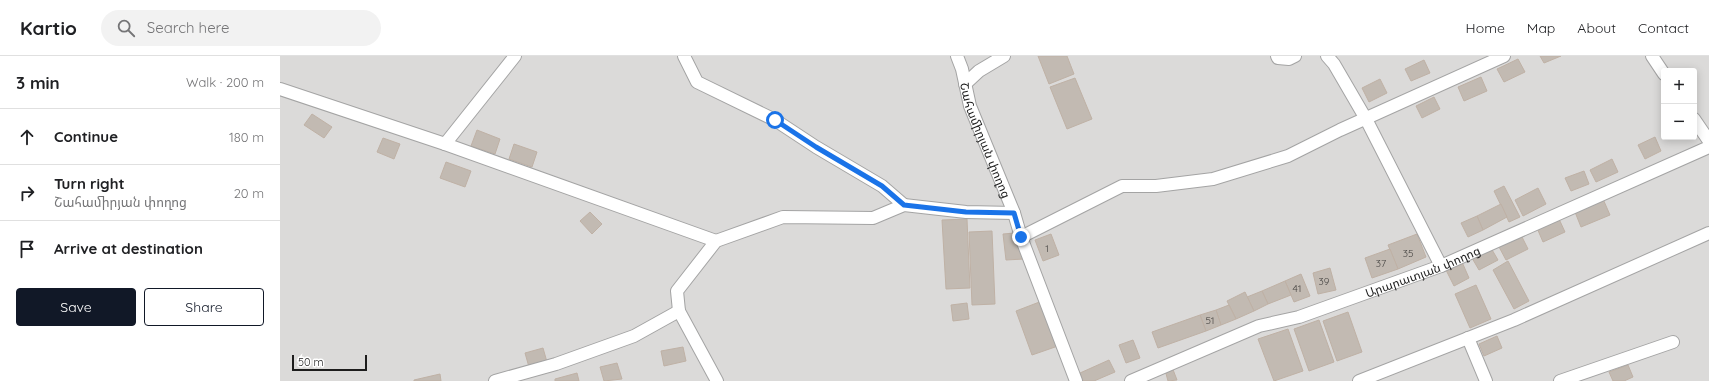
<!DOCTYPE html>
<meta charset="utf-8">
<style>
:root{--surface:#fff;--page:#f2f2f2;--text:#202124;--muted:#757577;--line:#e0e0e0;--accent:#111827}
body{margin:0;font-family:Quicksand,"Noto Sans Armenian",sans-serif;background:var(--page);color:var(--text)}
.controls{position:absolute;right:12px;top:12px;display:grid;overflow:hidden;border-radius:4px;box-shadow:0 2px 10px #0003}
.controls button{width:36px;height:36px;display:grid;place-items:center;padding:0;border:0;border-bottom:1px solid var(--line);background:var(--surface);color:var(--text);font:20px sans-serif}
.scale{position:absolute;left:12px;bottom:10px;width:75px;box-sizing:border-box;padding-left:4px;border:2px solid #1d1d1d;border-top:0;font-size:11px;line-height:14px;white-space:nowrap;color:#1d1d1d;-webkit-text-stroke:3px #fff;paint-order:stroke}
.stop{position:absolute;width:12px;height:12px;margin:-9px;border:3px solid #1a73e8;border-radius:50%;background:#fff}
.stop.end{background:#1a73e8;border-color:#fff;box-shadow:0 1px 4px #0008}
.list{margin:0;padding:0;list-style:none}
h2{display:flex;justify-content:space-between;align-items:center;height:52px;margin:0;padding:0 16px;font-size:17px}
h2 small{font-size:13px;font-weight:400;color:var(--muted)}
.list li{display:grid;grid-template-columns:26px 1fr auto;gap:12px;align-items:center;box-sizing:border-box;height:56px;padding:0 16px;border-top:1px solid var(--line)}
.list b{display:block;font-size:15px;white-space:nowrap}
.list p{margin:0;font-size:13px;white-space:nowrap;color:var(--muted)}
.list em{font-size:13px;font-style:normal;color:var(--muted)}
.actions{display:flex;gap:8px;padding:12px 16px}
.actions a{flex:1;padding:9px 0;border:1px solid var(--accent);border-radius:4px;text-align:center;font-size:14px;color:var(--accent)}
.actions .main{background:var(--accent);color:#fff}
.icon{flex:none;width:22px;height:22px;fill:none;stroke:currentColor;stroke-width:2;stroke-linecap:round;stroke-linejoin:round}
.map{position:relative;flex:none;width:1429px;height:325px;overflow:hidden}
header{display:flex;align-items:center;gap:24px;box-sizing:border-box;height:56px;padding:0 20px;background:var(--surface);border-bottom:1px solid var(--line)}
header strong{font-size:19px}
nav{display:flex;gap:22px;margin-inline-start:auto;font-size:14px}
.search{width:280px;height:36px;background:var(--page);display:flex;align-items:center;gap:10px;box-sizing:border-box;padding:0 14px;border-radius:22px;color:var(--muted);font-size:15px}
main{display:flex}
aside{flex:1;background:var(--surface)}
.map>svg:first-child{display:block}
.residential{fill:#dbdad9;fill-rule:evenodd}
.building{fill:#c2bab2;stroke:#bfb1a5}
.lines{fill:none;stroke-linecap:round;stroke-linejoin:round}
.minor-casing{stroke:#a4a4a4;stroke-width:14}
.minor{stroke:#fff;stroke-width:12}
.route{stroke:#1a73e8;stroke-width:5}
.labels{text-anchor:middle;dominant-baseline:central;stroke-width:3;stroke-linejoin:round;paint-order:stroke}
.number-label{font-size:10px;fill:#464442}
.street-label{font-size:12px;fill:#1d1d1d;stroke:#fff}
</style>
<header>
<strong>Kartio</strong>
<div class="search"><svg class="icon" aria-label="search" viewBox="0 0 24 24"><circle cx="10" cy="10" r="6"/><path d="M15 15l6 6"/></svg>Search here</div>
<nav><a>Home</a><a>Map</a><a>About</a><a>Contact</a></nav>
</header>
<main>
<aside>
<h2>3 min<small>Walk · 200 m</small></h2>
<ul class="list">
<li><svg class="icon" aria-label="ahead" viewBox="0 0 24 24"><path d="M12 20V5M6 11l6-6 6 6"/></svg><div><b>Continue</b></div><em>180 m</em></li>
<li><svg class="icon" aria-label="right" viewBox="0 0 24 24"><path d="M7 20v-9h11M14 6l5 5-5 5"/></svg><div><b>Turn right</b><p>Շահամիրյան փողոց</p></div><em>20 m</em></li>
<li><svg class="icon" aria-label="arrive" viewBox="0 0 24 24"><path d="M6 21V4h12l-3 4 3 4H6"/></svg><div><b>Arrive at destination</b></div></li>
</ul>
<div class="actions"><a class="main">Save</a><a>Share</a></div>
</aside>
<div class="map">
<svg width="1429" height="325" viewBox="0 0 1429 325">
<rect width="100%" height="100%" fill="#eeeae2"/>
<path class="residential" d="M 0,0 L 1429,0 L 1429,325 L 0,325 ZM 1384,15 L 1414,15 L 1414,81 L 1384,81 Z"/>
<g class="building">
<polygon points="758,0 787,0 794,18 769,28"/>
<polygon points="1260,0 1281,0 1264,7"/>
<polygon points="1238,3 1245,16 1224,26 1217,13"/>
<polygon points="1144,4 1150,17 1131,25 1125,13"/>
<polygon points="1201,21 1207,35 1184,45 1178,31"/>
<polygon points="795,22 812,63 787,73 770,31"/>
<polygon points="1100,23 1107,37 1089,46 1082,32"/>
<polygon points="1154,41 1160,53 1142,62 1136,50"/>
<polygon points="32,58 52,71 44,82 24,69"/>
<polygon points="197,74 220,83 215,98 191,90"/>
<polygon points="1375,81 1381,95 1365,103 1358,89"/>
<polygon points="103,82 120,88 114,103 97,96"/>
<polygon points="234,88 257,96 252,111 229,103"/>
<polygon points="1332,103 1338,116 1316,126 1310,114"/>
<polygon points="166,106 191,115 185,131 160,122"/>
<polygon points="1304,115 1309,128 1291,135 1285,122"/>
<polygon points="1224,130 1240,161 1229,166 1214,135"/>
<polygon points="1258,132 1266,148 1243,160 1235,144"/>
<polygon points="1323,143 1330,159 1301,171 1295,156"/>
<polygon points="1221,148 1227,161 1203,174 1197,160"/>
<polygon points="310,156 322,168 312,178 300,165"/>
<polygon points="1197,160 1203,174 1188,181 1181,167"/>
<polygon points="687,163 690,232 666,233 662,164"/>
<polygon points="1279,163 1285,176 1263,186 1257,172"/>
<polygon points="712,175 715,248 692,249 689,176"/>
<polygon points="735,177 744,203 726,204 723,178"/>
<polygon points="1240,177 1248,193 1226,204 1218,189"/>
<polygon points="771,178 779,199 763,205 755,184"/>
<polygon points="1137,178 1146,201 1118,213 1108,189"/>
<polygon points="1211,192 1218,204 1199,214 1192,202"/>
<polygon points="1110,193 1118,213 1092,222 1085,202"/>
<polygon points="1228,205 1249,245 1234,253 1213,214"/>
<polygon points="1182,206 1189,222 1174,230 1166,214"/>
<polygon points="1050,212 1056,234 1038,238 1033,217"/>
<polygon points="1021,218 1030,240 1014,246 1005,225"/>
<polygon points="1005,225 1011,239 988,248 982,235"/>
<polygon points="1196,229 1211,263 1190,272 1175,238"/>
<polygon points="982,235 988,248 974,255 967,241"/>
<polygon points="965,236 974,255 956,263 947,245"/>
<polygon points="762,245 778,290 752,299 736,255"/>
<polygon points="687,247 689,263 673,265 671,249"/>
<polygon points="949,249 956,263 941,269 936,254"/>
<polygon points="936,254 941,269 926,275 920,259"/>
<polygon points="1068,256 1082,296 1057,305 1043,265"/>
<polygon points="920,259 926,275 878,292 872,276"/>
<polygon points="1039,264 1054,306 1029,315 1014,273"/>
<polygon points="1008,273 1023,315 994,325 978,283"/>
<polygon points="1217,280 1222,292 1204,300 1199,288"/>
<polygon points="853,284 860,302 846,307 839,289"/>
<polygon points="403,291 406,305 384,310 381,295"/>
<polygon points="263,292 267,306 249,311 245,297"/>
<polygon points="829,304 835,316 814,325 803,325 800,317"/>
<polygon points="337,307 342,323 324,325 320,311"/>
<polygon points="1348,309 1353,321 1344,325 1333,325 1329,316"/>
<polygon points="892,311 897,324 888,325 885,314"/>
<polygon points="297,317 299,325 275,325 275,323"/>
<polygon points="160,318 161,325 134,325 134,324"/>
</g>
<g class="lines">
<g class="minor-casing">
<g id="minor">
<polyline points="404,0 417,26 495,64 536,91 602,130 624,149"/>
<path id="s1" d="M 677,0 L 682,13 L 690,50 L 734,157 L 741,181 L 796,325"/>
<polyline points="997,0 998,2 1009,3 1015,0"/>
<polyline points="1047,0 1054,8 1086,63 1161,210"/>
<polyline points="1372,0 1384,18"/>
<polyline points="685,28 699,15 724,0"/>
<polyline points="0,33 165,88 436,185"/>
<polyline points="1414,63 1429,85"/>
<polyline points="165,88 235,0"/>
<polyline points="741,181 842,130 876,130 933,123 1008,100 1060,74 1224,0"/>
<polyline points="1188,282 1206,325"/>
<polyline points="215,325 276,308 354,280 399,255"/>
<polyline points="437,325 399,255 397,235 436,185 503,161 593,162 624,149 686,156 734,157"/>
<path id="s2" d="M 851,325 L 979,270 L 1019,261 L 1161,210 L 1429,91"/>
<polyline points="1079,325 1234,264 1429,177"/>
<polyline points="1280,325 1393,286"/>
</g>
</g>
<use href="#minor" class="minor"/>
</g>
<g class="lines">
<polyline class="route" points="495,64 536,91 602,130 624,149 686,156 734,157 741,181"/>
</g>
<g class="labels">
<g class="number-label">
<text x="767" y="192">1</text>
<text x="1128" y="197">35</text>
<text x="1101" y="207">37</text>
<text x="1044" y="225">39</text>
<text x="1017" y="232">41</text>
<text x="930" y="264">51</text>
</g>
<g class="street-label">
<text stroke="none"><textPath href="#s1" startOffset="89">Շահամիրյան փողոց</textPath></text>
<text stroke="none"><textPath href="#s2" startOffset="312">Արարատյան փողոց</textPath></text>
</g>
</g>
</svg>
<div class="controls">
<button>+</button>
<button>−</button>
</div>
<div class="scale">50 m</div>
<div class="stop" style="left:495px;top:64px"></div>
<div class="stop end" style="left:741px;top:181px"></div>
</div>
</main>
